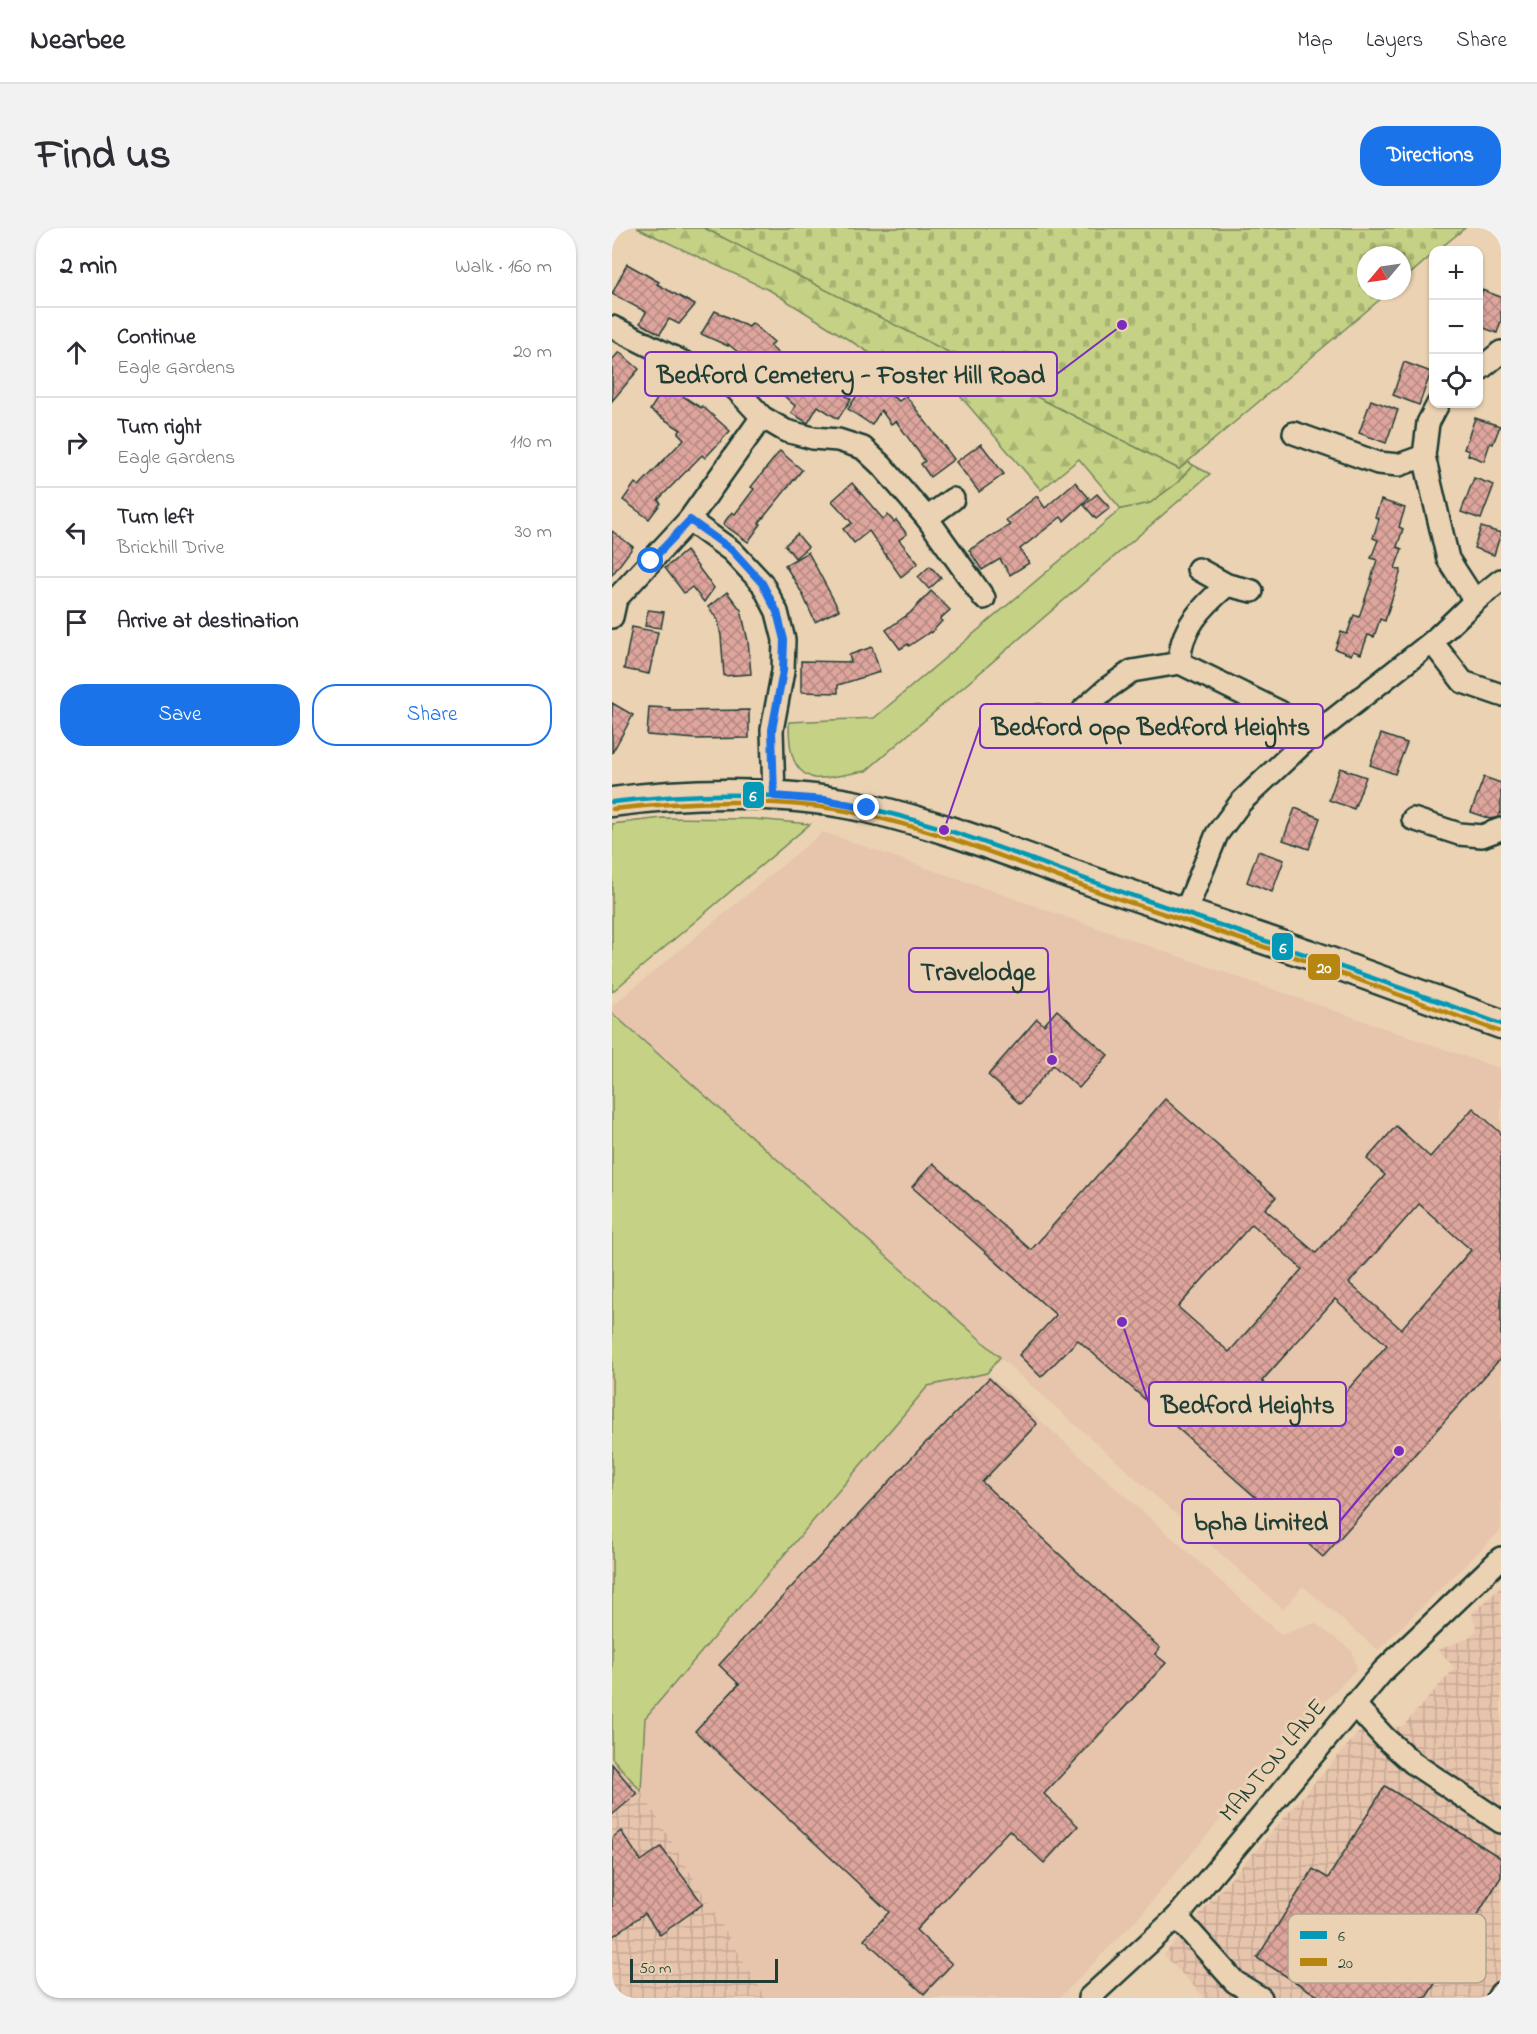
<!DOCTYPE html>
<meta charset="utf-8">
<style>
:root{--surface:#fff;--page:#f2f2f3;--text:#2b2b33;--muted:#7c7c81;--line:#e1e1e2;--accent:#1a73e8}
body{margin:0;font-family:"Indie Flower",sans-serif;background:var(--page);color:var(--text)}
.controls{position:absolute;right:18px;top:18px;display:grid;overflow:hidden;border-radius:12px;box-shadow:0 2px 4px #0004}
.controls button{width:54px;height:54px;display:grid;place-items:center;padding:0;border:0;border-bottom:2px solid var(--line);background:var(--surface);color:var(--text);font:30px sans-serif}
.compass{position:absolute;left:745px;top:18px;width:54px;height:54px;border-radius:50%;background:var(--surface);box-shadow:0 2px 4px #0004;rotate:241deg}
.scale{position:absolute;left:18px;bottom:15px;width:148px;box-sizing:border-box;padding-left:6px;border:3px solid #1f3d34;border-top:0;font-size:16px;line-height:21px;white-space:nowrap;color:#1f3d34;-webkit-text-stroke:4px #ebd2b3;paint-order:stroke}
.stop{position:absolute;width:18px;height:18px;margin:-14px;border:4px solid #1a73e8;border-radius:50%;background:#fff}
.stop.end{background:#1a73e8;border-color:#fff;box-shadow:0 2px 6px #0008}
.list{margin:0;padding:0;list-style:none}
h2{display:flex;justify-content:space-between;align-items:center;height:78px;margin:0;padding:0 24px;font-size:26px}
h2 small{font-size:20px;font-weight:400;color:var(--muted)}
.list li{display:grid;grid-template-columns:39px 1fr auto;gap:18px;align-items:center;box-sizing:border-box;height:90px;padding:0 24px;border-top:2px solid var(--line)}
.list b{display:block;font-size:22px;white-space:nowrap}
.list p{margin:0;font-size:20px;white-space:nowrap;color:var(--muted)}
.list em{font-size:20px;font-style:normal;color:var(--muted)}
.actions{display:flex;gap:12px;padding:18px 24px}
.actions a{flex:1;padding:14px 0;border:2px solid var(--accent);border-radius:24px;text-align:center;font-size:21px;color:var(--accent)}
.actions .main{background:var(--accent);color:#fff}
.icon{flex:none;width:33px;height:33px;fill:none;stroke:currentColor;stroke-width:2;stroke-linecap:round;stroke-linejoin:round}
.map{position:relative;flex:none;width:889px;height:1770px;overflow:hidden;border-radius:24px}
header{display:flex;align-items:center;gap:36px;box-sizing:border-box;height:84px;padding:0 30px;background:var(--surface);border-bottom:2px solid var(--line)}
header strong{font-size:28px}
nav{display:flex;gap:33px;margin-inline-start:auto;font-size:21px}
.intro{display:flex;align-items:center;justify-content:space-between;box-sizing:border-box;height:144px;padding:0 36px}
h1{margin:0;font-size:42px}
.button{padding:15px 27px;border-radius:24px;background:var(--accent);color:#fff;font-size:21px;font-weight:700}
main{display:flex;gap:36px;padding:0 36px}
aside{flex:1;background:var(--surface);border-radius:24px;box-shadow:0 2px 4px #0004}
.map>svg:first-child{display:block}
.built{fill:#e7c4ac}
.industrial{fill:url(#industrial-grid)}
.grass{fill:#c5d185;stroke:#72875c;stroke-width:1.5}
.forest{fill:url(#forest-firs);stroke:#72875c;stroke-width:1.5}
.cemetery{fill:url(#cemetery-stones);stroke:#72875c;stroke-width:1.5}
.building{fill:url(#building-cross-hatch);stroke:#1f3d34;stroke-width:1.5;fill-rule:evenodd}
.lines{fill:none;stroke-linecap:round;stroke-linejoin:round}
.street-casing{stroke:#1f3d34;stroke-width:26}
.secondary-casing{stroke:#1f3d34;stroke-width:33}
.street{stroke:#ebd2b3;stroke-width:21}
.secondary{stroke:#ebd2b3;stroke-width:28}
.bus-1-casing{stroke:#ebd2b3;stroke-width:9}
.bus-2-casing{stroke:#ebd2b3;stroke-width:9}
.bus-1{stroke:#0599b7;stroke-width:4.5}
.bus-2{stroke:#b68610;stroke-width:4.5}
.route{stroke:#1a73e8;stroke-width:8}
.labels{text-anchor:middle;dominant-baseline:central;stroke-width:6;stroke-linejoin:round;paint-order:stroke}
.street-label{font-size:24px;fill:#1f3d34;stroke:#ebd2b3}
.key{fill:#ebd2b3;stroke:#aea58d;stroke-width:1.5}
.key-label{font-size:16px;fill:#1f3d34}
.leader{fill:none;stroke:#7b2cbf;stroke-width:2}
.callout-dot{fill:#7b2cbf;stroke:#ebd2b3;stroke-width:2}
.callout{fill:#ebd2b3;stroke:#7b2cbf;stroke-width:2}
.callout-label{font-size:26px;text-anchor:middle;font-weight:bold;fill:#1f3d34}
.line-badge{stroke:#ebd2b3;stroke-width:2}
.badge-label{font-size:16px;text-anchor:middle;font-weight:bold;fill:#fff}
</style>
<header>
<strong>Nearbee</strong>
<nav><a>Map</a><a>Layers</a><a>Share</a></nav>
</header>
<div class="intro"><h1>Find us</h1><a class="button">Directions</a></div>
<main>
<aside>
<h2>2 min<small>Walk · 160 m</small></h2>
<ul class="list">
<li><svg class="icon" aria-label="ahead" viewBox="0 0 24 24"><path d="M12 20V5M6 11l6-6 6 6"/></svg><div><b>Continue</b><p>Eagle Gardens</p></div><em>20 m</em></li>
<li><svg class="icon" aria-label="right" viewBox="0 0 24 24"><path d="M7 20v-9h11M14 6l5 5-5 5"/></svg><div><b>Turn right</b><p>Eagle Gardens</p></div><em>110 m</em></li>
<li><svg class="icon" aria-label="left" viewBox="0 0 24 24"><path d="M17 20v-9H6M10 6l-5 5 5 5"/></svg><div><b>Turn left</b><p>Brickhill Drive</p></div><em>30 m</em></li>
<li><svg class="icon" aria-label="arrive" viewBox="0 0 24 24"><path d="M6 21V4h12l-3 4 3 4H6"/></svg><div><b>Arrive at destination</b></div></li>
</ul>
<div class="actions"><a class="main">Save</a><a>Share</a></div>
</aside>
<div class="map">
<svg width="889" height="1770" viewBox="0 0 889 1770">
<defs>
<pattern id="industrial-grid" width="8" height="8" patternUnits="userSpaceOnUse" patternTransform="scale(1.5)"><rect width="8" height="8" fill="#e7c4ac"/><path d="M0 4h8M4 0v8" fill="none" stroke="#c6a995"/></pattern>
<pattern id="forest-firs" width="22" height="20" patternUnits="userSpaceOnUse" patternTransform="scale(1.5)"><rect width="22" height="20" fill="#c5d185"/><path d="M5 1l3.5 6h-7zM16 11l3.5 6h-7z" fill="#a9b473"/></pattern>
<pattern id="cemetery-stones" width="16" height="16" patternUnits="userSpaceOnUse" patternTransform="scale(1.5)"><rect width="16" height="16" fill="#c5d185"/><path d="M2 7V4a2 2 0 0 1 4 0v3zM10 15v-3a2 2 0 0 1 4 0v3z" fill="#a9b473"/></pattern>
<pattern id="building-cross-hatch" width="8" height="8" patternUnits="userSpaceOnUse" patternTransform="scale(1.5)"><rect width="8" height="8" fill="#dea59d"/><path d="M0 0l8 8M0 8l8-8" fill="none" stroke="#b38881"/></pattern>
</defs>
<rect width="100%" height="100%" fill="#ebd2b3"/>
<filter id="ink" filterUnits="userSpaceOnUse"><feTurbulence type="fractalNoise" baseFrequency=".0167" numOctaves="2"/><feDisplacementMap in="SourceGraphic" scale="12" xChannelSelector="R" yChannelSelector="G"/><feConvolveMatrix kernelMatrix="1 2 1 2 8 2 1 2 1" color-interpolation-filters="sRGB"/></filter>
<g filter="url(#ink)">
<g class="built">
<polygon points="211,604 889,841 889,1302 766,1422 691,1358 671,1381 0,785 0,778"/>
<polygon points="375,1145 669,1407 703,1395 740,1423 745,1441 711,1475 697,1484 527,1689 447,1770 154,1770 29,1563 33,1490 316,1158"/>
</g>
<g class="industrial">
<polygon points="889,1359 889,1770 593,1770 552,1727 747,1504 791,1498 843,1440 826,1422 855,1411 865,1402 860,1386"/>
<polygon points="0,1530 29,1563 154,1770 0,1770"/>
</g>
<g class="grass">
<path d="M 581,237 L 598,246 L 254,543 C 244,544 211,552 202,550 C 177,543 177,514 177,494 L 262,490 L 509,281 L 538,275 L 565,255 Z"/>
<polygon points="50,590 142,591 198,596 0,764 0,596"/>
<polygon points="0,785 388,1129 375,1145 316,1158 33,1490 29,1563 0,1530"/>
</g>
<polygon class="forest" points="25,0 93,0 567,241 576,234 581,237 565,255 538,275 509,281 467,231 429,262 325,141 304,154 159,63"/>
<polygon class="cemetery" points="92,0 853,0 826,22 822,22 821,26 790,53 790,27 754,27 754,63 778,63 567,241"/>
<g class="building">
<polygon points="15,36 47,54 45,56 83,77 67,96 57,91 48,106 28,95 34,84 0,66"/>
<polygon points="870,62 889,69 889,93 885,105 867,98 867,72"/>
<polygon points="103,83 137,99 140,95 162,114 158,118 198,154 202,148 239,171 226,191 206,178 196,195 179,185 183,178 152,149 154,147 116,116 116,118 89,106"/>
<polygon points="7,124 27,141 0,173 0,132"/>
<polygon points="792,134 819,144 807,177 781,167"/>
<polygon points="243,144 287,173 294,168 342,231 318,249 309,236 313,233 284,193 279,196 269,182 260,197 236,181 251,158 252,159"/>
<polygon points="54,157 89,180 90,178 118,203 93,230 90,227 46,272 49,275 37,291 11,272 23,255 27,258 72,211 66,205 69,202 38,182"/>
<polygon points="759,172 786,182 774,215 747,205"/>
<polygon points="863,190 888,198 881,216 878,215 872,233 856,227 857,223 852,221"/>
<polygon points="369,216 392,246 367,264 344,234"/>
<polygon points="168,223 190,242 147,295 149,296 136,314 111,296 120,284 123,286 142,261 139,259"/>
<polygon points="862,250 882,257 869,291 849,284"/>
<polygon points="463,254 477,270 452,293 449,289 408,321 417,335 398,347 388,331 370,342 357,322 398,297 394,292 425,268 433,280"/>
<polygon points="240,255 271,291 276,287 282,294 284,292 295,306 287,312 306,335 289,349 257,303 242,315 231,301 240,295 220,273"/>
<polygon points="485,266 498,280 484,291 472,277"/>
<polygon points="769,272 793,280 787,299 791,301 785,319 790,321 783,340 789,342 773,393 768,391 762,409 756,407 749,426 741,423 739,427 723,421 729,404 735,406 742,387 747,389 760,351 759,351 765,332 759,330 766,312 761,310 767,291 763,289"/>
<polygon points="869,299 889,305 882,327 862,320"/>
<polygon points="0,303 21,319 0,347"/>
<polygon points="185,306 196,319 183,330 173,317"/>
<polygon points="74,323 102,360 92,374 80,359 72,365 53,340"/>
<polygon points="196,324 227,382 203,394 190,365 173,337"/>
<polygon points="318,338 329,350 317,361 306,349"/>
<polygon points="319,363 338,382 328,391 330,393 319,405 318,404 297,418 296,416 288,421 274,402 298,385"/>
<polygon points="115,364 129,382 136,413 139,446 112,448 109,408 106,392 96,379"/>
<polygon points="36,382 52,384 49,400 33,398"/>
<polygon points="20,399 46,404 37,446 12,441"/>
<polygon points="260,419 268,444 226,457 226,465 189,464 189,433 239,434 237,427"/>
<polygon points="0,475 21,487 0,525"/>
<polygon points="37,479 58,480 58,483 137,482 137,510 84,511 35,507"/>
<polygon points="769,506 795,515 783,546 758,537"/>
<polygon points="728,540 754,549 742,581 717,572"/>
<polygon points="872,549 889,555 889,583 887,589 878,591 859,584"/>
<polygon points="683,580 708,590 697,621 671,612"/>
<polygon points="646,623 672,632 660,664 635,654"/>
<polygon points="445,782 496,827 467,860 441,837 408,876 376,847 425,791 432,797"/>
<path d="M 553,871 L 664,969 L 653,981 L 704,1025 L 773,947 L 755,931 L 784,898 L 818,929 L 861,880 L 889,905 L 889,1130 L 711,1329 L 466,1112 L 429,1149 L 407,1127 L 444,1087 L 300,959 L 321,935 L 419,1022 ZM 807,976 L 859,1022 L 789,1101 L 737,1055 ZM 640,996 L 690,1041 L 617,1124 L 566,1079 ZM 723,1071 L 775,1117 L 702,1200 L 650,1153 Z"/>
<polygon points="377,1150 425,1196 370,1254 548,1420 543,1426 554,1435 432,1566 466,1598 432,1635 397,1602 304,1702 340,1736 312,1766 252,1711 277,1684 83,1503 127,1456 107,1437 316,1212 317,1213"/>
<polygon points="0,1536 25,1566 0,1587"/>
<polygon points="773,1558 889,1630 889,1649 814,1770 709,1770 645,1730 701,1641 716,1650"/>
<polygon points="9,1603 29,1633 49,1619 91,1676 48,1707 33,1685 0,1709 0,1610"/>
</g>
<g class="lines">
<g class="street-casing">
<g id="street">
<polyline points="0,99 123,160 150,189 174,203 201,210 226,212 251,220 270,238 315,290 372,370"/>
<polyline points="867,142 889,124"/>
<polyline points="826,176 816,195 812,228 836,331 863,373"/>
<polyline points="682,205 766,235 787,237 812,228"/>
<polyline points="315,290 341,271"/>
<polyline points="77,292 120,323 150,355 165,384 172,412 171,443 160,502 162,568"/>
<polyline points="586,341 615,357 640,363"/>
<polyline points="0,389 4,371 77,292 150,189"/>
<polyline points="820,414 851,454 889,467"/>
<path d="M 568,435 C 566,402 592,377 615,357"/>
<polyline points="427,488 465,498 496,511"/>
<polyline points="465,498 472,481 497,459 520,443 568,435 668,484 689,517"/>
<polyline points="801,591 847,606 870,608 889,601"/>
<polyline points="573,685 605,606 629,574 689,517 820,414 863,373 889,352"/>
<polyline points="742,1476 773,1510 801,1535 889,1594"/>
<polyline points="565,1689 623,1754 649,1770"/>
<polyline points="477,1770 565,1689 771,1443 889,1330"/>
<polyline points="886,1770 889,1765"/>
</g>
</g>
<g class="secondary-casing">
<path id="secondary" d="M 0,574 C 79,563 176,562 255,580 C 339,599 420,633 502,661 C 567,683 632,704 696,726 C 761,749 825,773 889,796"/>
</g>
<use href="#street" class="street"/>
<use href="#secondary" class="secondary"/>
<g class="bus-1-casing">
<path id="bus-1" d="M 0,574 C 85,564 171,562 255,580 C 341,599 423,634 507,663 C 635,706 762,750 889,796"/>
</g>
<g class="bus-2-casing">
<path id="bus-2" d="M 1,581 C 75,573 149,570 223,581 C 319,597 410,637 501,669 C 566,691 630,711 695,733 C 759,756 822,780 886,803"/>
</g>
<use href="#bus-1" class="bus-1"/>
<use href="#bus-2" class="bus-2"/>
</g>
</g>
<g class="lines" filter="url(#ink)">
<polyline class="route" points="39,333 78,292 120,322 150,355 165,384 172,412 171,443 160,502 162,568 212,572 255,580"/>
</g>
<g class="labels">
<g class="street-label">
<text transform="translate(662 1533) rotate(-50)">MANTON LANE</text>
</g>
</g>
<rect x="676" y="1686" width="198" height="69" rx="9" class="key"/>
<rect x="688" y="1703" width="27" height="8" fill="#0599b7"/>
<rect x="688" y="1730" width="27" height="8" fill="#b68610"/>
<g class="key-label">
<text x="726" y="1713">6</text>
<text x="726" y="1740">20</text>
</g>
<path class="leader" d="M510 97L445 146M332 602L368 498M440 832L436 742M510 1094L537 1176M787 1223L728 1293"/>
<g class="callout-dot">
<circle cx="510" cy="97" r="6"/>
<circle cx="332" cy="602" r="6"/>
<circle cx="440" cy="832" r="6"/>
<circle cx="510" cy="1094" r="6"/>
<circle cx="787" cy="1223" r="6"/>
</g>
<g class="callout">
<rect x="33" y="124" width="412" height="44" rx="6"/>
<rect x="368" y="476" width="343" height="44" rx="6"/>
<rect x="297" y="720" width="139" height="44" rx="6"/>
<rect x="537" y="1154" width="197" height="44" rx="6"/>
<rect x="570" y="1271" width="158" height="44" rx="6"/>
</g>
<g class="callout-label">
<text x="239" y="155">Bedford Cemetery - Foster Hill Road</text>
<text x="539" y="507">Bedford opp Bedford Heights</text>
<text x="366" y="752">Travelodge</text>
<text x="636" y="1185">Bedford Heights</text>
<text x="649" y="1302">bpha Limited</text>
</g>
<g class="line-badge">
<rect x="130" y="553" width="23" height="28" rx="6" fill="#0599b7"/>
<rect x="659" y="704" width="23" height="29" rx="6" fill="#0599b7"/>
<rect x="695" y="725" width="34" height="28" rx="6" fill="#b68610"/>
</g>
<g class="badge-label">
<text x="141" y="573">6</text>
<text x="671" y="725">6</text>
<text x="712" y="745">20</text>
</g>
</svg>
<div class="controls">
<button>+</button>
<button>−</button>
<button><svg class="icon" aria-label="locate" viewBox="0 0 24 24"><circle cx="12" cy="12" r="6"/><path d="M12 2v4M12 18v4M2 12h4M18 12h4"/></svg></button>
</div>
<svg class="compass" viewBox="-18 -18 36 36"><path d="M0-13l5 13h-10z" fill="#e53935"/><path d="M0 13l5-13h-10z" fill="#7c7c81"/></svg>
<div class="scale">50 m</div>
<div class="stop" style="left:39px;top:333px"></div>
<div class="stop end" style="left:255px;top:580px"></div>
</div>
</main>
